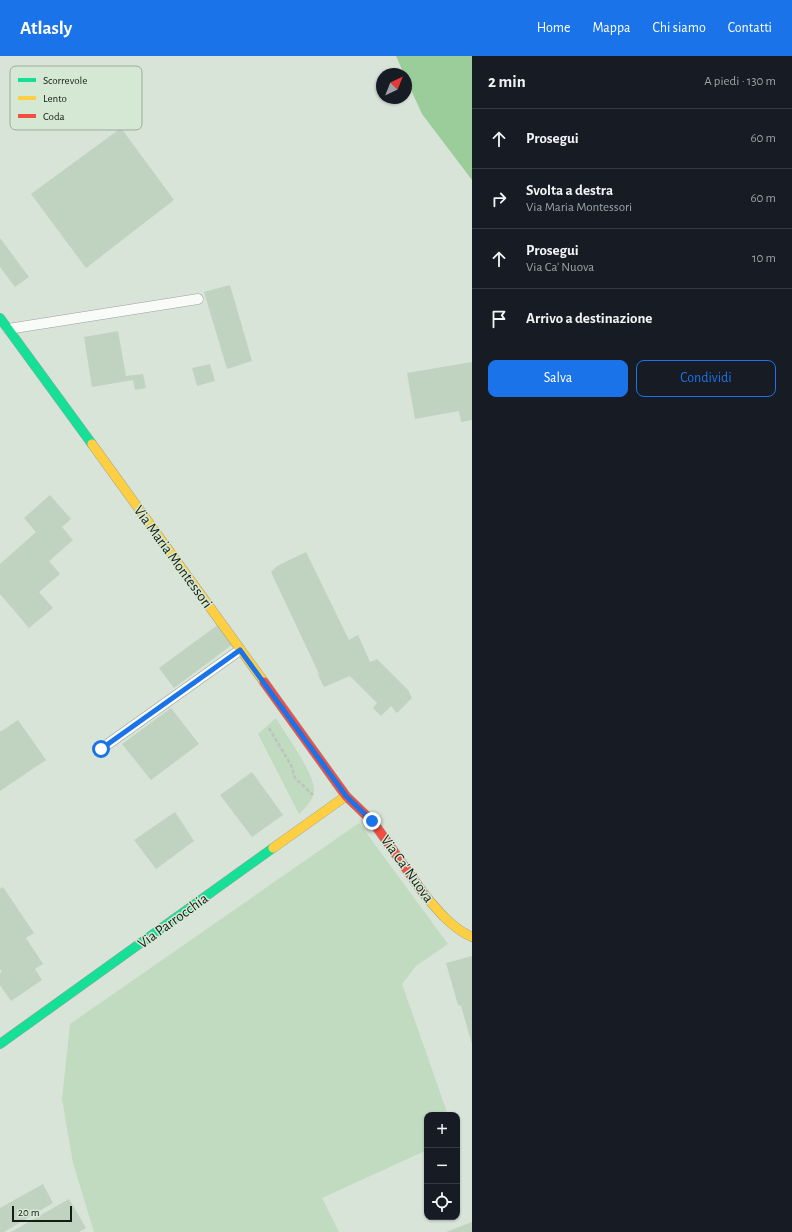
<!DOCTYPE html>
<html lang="it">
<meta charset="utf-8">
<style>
:root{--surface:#171b24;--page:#20242c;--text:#f1f3f6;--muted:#9ea1a6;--line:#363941;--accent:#1a73e8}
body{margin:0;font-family:"Alegreya Sans",sans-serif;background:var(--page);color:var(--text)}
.controls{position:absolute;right:12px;bottom:12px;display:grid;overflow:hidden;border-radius:8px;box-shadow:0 1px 3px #0004}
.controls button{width:36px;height:36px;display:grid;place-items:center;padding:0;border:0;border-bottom:1px solid var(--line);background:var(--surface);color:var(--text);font:20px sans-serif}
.compass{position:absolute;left:376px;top:12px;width:36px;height:36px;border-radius:50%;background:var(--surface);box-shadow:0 1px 3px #0004;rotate:43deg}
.scale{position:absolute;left:12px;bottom:10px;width:60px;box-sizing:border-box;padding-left:4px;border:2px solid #151c15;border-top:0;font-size:11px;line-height:14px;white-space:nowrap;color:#151c15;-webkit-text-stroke:3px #d5e8d4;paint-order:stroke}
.stop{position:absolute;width:12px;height:12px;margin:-9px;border:3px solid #1a73e8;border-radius:50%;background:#fff}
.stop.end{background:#1a73e8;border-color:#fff;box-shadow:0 1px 4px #0008}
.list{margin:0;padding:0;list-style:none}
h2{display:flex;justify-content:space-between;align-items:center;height:52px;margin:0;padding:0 16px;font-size:17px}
h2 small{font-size:13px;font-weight:400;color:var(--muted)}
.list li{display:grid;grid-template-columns:26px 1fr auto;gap:12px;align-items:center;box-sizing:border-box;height:60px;padding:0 16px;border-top:1px solid var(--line)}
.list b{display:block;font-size:15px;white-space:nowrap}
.list p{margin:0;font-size:13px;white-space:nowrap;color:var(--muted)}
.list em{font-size:13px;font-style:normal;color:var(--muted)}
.actions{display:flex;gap:8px;padding:12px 16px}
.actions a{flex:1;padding:9px 0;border:1px solid var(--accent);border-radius:8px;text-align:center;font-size:14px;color:var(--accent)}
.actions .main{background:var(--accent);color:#fff}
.icon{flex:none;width:22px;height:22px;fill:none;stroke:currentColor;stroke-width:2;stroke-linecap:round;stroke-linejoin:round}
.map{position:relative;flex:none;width:472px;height:1176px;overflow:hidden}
header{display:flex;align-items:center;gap:24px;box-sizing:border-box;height:56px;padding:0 20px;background:var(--accent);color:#fff}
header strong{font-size:19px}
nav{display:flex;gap:22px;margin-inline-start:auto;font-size:14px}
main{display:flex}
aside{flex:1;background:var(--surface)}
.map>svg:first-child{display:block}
.green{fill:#c0dbbf}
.water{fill:#9bcd9a}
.building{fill:#c0d2c0}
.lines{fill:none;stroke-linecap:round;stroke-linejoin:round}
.lane-casing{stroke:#9aa29a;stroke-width:11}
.fast-casing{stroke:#9aa29a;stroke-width:10}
.slow-casing{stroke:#9aa29a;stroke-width:10}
.jam-casing{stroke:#9aa29a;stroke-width:10}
.path{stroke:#bec3be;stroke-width:2.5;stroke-dasharray:4 2;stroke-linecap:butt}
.lane{stroke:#f9fbf9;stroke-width:10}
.fast{stroke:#16e098;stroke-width:9}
.slow{stroke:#ffcf43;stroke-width:9}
.jam{stroke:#f24e42;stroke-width:9}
.route{stroke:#1a73e8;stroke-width:5}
.labels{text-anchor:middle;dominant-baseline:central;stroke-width:3;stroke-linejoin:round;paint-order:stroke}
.street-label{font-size:15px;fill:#151c15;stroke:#d5e8d4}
.key{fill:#d5e8d4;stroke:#9bab9b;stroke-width:1}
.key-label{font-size:11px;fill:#151c15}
</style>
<header>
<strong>Atlasly</strong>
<nav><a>Home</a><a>Mappa</a><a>Chi siamo</a><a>Contatti</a></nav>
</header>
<main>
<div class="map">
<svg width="472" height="1176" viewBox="0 0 472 1176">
<rect width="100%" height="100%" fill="#d9e4d9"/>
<g class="green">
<path d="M 276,662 C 286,679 315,718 314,735 C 313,745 305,752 299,758 L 258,678 Z"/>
<polygon points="359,767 448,888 416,910 402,928 448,1059 427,1059 427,1094 322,1142 339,1176 94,1176 73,1107 62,1043 70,968"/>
</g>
<polygon class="water" points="396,0 472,0 472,124 422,58 406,23 406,18 404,18"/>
<g class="building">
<polygon points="121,72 174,144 86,212 31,138"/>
<polygon points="0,182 29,221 15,231 0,211"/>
<polygon points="230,229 252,305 227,313 204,236"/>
<polygon points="118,275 126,320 143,318 146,332 135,334 133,324 92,331 84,281"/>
<polygon points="472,306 472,364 461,366 459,355 415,363 407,317"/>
<polygon points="210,308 215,325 197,330 192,312"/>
<polygon points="50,439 71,463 62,471 73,484 49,505 60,518 39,536 53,552 29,572 0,538 0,508 36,476 24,462"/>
<polygon points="306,496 349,584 358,579 370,606 377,603 408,634 412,642 397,657 391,650 381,660 373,652 377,647 350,620 324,631 317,617 320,620 271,516 277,510"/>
<polygon points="219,568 233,588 174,632 159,612"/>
<polygon points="171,652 199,688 151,724 122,688"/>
<polygon points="18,664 46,704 0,735 0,676"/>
<polygon points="252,716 283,759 252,781 220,739"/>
<polygon points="175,756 194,785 156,813 134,784"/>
<polygon points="3,831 34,877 26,882 43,908 35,913 42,924 11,945 0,929 0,917 2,916 0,913 0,833"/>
<polygon points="472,900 472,988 461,950 458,949 446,907"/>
<polygon points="43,1128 53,1147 4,1176 0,1176 0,1152"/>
<polygon points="69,1143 86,1172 79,1176 11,1176"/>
<polygon points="472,1166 472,1176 446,1176"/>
</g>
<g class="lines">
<g class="lane-casing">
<g id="lane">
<polyline points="8,273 198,243"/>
<polyline points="101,693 240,594"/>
</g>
</g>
<g class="fast-casing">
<g id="fast">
<polyline points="0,262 92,388"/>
<polyline points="0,988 273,792"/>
</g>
</g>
<g class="slow-casing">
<g id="slow">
<polyline points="92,388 264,626"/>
<polyline points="273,792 346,740"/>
<path d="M 424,838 C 438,855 452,872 472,881"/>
</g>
</g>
<g class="jam-casing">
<polyline id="jam" points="264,626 346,740 373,766 424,838"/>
</g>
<polyline class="path" points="269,672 291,709 295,722 313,739"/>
<use href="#lane" class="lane"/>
<use href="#fast" class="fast"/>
<use href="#slow" class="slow"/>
<use href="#jam" class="jam"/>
</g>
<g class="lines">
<polyline class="route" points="101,693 240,594 346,740 372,765"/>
</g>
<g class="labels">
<g class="street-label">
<text transform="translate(173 501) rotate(54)">Via Maria Montessori</text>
<text transform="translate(407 813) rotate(54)">Via Ca' Nuova</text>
<text transform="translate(173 865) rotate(-36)">Via Parrocchia</text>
</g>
</g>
<rect x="10" y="10" width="132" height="64" rx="6" class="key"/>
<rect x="18" y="22" width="18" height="4" fill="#16e098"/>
<rect x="18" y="40" width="18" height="4" fill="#ffcf43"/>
<rect x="18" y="58" width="18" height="4" fill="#f24e42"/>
<g class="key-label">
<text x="43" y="28">Scorrevole</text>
<text x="43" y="46">Lento</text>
<text x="43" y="64">Coda</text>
</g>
</svg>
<div class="controls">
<button>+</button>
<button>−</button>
<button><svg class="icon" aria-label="locate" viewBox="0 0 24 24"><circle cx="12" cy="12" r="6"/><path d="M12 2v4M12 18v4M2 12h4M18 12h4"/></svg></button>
</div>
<svg class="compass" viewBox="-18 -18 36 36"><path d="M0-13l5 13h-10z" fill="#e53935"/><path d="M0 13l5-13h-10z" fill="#9ea1a6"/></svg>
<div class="scale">20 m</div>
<div class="stop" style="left:101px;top:693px"></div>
<div class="stop end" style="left:372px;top:765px"></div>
</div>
<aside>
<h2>2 min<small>A piedi · 130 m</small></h2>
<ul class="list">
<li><svg class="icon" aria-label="ahead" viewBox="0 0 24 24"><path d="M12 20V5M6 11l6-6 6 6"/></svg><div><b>Prosegui</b></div><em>60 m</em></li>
<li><svg class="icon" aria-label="right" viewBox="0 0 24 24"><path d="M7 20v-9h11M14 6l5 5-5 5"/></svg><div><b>Svolta a destra</b><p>Via Maria Montessori</p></div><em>60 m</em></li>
<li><svg class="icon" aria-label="ahead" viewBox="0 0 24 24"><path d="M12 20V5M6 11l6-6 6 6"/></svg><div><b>Prosegui</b><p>Via Ca' Nuova</p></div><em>10 m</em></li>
<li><svg class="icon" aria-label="arrive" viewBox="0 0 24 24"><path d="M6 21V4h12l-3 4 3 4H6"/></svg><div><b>Arrivo a destinazione</b></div></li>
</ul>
<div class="actions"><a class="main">Salva</a><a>Condividi</a></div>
</aside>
</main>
